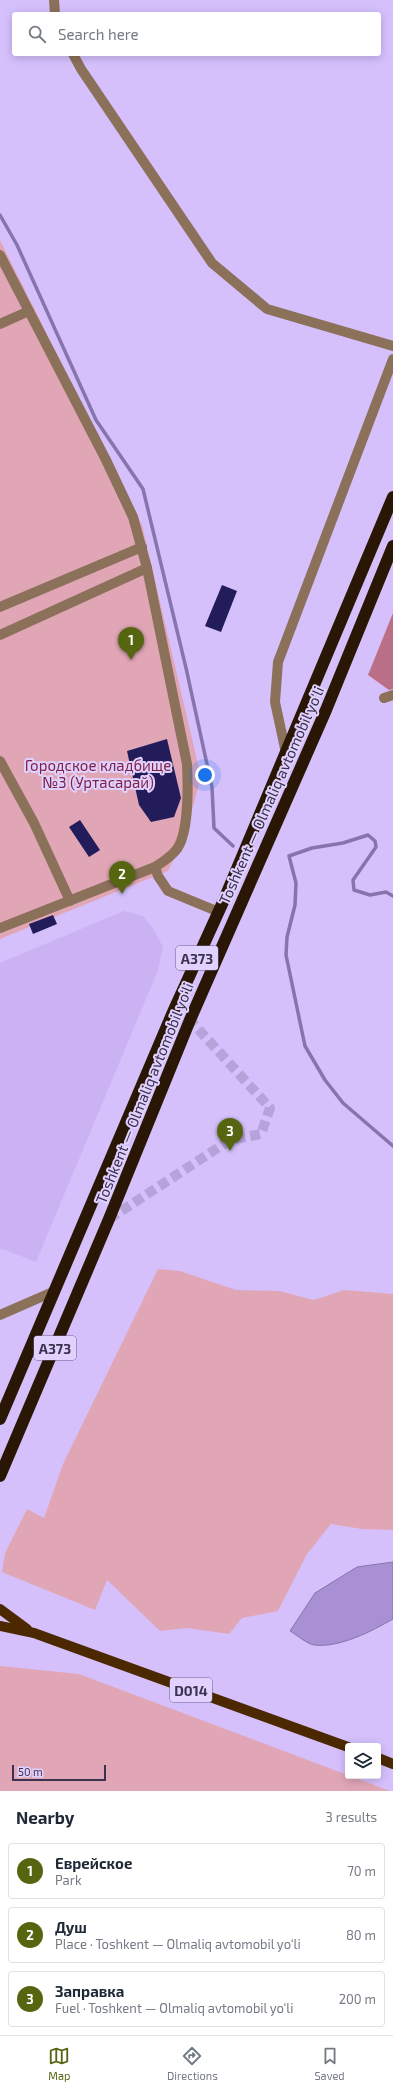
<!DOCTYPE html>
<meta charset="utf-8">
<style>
:root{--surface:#fff;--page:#f2f2f3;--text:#1f2937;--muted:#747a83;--line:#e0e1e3;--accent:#566610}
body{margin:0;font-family:"Exo 2",sans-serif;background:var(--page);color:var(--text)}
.controls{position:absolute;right:12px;bottom:12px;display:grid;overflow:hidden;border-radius:4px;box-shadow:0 2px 10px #0003}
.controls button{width:36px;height:36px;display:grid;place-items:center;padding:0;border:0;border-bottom:1px solid var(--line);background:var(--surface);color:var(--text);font:20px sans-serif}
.scale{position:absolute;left:12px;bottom:10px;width:94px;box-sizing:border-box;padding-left:4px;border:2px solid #3c314f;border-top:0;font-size:11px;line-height:14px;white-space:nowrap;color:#3c314f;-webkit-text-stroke:3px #e0d1fe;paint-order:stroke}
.you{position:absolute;left:205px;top:775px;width:14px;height:14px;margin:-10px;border:3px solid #fff;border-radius:50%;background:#1a73e8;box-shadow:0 0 0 6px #1a73e833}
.badge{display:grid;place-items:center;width:26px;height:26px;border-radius:50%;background:var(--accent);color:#fff;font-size:13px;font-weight:700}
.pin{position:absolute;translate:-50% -33px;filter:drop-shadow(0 1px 2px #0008)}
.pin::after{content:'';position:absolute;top:21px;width:14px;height:12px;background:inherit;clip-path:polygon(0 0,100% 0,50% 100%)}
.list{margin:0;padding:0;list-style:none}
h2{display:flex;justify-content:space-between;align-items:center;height:52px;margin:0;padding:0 16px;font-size:17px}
h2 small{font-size:13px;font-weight:400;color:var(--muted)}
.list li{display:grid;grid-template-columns:26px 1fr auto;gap:12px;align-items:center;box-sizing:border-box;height:56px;margin:0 8px 8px;padding:0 8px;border:1px solid var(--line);border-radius:4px}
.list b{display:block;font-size:15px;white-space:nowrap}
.list p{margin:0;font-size:13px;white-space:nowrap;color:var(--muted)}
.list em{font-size:13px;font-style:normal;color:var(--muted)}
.icon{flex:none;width:22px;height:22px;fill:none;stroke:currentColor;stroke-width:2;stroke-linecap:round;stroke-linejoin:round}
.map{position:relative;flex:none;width:393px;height:1791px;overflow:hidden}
.search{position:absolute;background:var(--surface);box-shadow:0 2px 10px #0003;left:12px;right:12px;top:12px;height:44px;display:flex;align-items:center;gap:10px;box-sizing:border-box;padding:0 14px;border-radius:4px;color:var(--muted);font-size:15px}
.sheet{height:244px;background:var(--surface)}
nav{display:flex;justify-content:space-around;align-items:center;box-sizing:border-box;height:56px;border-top:1px solid var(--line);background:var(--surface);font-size:11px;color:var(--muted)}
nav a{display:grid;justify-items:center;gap:2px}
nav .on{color:var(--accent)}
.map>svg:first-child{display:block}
.built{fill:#cab2f3}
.green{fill:#e1a6b6}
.forest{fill:#bb6f86}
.water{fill:#a990d4;stroke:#8874ac}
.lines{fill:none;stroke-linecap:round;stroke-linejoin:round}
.stream{stroke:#8874ac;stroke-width:3.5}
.building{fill:#221d5a}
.minor-tunnel{stroke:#b6a3d9;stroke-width:10;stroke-dasharray:10 5;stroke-linecap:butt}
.minor{stroke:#8b705a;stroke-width:10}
.major{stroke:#4c2801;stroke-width:10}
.highway{stroke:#291605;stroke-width:12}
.labels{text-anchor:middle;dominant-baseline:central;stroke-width:4;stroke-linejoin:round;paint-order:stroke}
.shield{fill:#e0d1fe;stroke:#6d6184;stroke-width:1}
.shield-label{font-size:14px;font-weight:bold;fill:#3c314f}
.park-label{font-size:15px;fill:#7f2247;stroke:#e0d1fe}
.street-label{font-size:15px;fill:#3c314f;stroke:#e0d1fe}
</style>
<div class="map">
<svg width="393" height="1791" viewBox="0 0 393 1791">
<rect width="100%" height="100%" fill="#d5c0fc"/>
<polygon class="built" points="124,911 143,916 154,930 163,947 158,970 36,1262 0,1248 0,963"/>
<g class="green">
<polygon points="0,240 142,525 201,777 185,836 168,871 0,939"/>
<polygon points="158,1269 180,1271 236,1290 279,1291 314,1300 344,1290 393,1294 393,1530 362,1529 331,1524 307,1554 278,1611 242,1618 229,1634 187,1628 160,1631 107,1580 95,1610 2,1572 5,1553 27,1509 44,1518 63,1464"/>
<polygon points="0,1666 79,1674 390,1791 0,1791"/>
</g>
<polygon class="forest" points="393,613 393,689 389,690 368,675"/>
<path class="water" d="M 393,1562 L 393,1619 C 372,1631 340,1648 314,1645 C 307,1644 297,1635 290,1631 L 315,1593 L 357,1567 Z"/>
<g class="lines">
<g class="stream">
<polyline points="0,215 17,245 96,420 143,489 186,668 212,787 214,828 233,846"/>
<polyline points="393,896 386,892 370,895 354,890 353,880 376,847 375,841 368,835 343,843 312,848 289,856 296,883 295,905 287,937 286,955 305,1046 325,1080 343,1103 393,1146"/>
</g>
</g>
<g class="building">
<polygon points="222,585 237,591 221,632 205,626"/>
<polygon points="167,739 181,798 174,817 151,822 139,805 127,751"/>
<polygon points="80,820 100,850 89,857 69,827"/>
<polygon points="53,915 57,924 33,934 29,924"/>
</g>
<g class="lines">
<polyline class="minor-tunnel" points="109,1219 230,1140 261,1134 270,1108 190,1020"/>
<g class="minor">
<polyline points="54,0 55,14"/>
<polyline points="73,54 81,69 212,263 267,309 393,346"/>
<path d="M 0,255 L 106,460 L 133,517 L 147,568 L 187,764 C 188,784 189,832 177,849 C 171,857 163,862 155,867 L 0,928"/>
<polyline points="0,324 29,311"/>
<polyline points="0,607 142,547"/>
<polyline points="0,635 147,568"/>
<polyline points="384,698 393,695"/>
<polyline points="286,753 275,702 278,662 393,359"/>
<polyline points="0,761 34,823 70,901"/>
<polyline points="155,867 158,876 168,891 219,912"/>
<polyline points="0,1315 55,1291"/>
</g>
<g class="major">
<polyline points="0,1609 27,1629"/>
<polyline points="0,1626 34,1633 348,1747"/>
<polyline points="378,1758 393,1764"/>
</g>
<g class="highway">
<polyline points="0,1419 173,1012 223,902 393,497"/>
<polyline points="0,1476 109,1219 190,1020 326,710 393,546"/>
</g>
</g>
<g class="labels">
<g class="shield">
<rect x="176" y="946" width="42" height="24" rx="3"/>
<rect x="34" y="1336" width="42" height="24" rx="3"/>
<rect x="170" y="1678" width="42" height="24" rx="3"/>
</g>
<g class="shield-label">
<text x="197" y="958">A373</text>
<text x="55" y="1348">A373</text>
<text x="191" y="1690">D014</text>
</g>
<g class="park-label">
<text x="98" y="765">Городское кладбище<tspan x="98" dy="17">№3 (Уртасарай)</tspan></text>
</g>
<g class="street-label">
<text transform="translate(271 795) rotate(-66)">Toshkent — Olmaliq avtomobil yo‘li</text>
<text transform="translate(144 1093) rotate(-68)">Toshkent — Olmaliq avtomobil yo‘li</text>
</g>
</g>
</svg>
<div class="controls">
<button><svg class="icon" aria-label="layers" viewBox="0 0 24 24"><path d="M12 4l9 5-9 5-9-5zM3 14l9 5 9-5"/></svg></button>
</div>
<div class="scale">50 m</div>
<div class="you"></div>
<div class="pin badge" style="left:131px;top:660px">1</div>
<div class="pin badge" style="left:122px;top:894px">2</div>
<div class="pin badge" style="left:230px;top:1151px">3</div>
<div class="search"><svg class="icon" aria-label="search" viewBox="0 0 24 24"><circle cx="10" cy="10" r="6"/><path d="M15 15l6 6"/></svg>Search here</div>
</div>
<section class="sheet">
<h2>Nearby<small>3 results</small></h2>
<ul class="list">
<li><span class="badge">1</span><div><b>Еврейское</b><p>Park</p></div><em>70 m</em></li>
<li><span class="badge">2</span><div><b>Душ</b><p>Place · Toshkent — Olmaliq avtomobil yo‘li</p></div><em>80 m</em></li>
<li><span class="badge">3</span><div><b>Заправка</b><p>Fuel · Toshkent — Olmaliq avtomobil yo‘li</p></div><em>200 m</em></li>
</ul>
</section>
<nav>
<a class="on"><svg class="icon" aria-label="map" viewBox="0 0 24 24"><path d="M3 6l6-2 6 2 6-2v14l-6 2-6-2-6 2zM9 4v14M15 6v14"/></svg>Map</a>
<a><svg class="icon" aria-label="directions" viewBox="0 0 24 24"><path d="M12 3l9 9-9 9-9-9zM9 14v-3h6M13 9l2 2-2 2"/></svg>Directions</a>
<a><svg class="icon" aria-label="saved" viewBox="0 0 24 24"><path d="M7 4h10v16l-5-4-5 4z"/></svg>Saved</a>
</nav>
